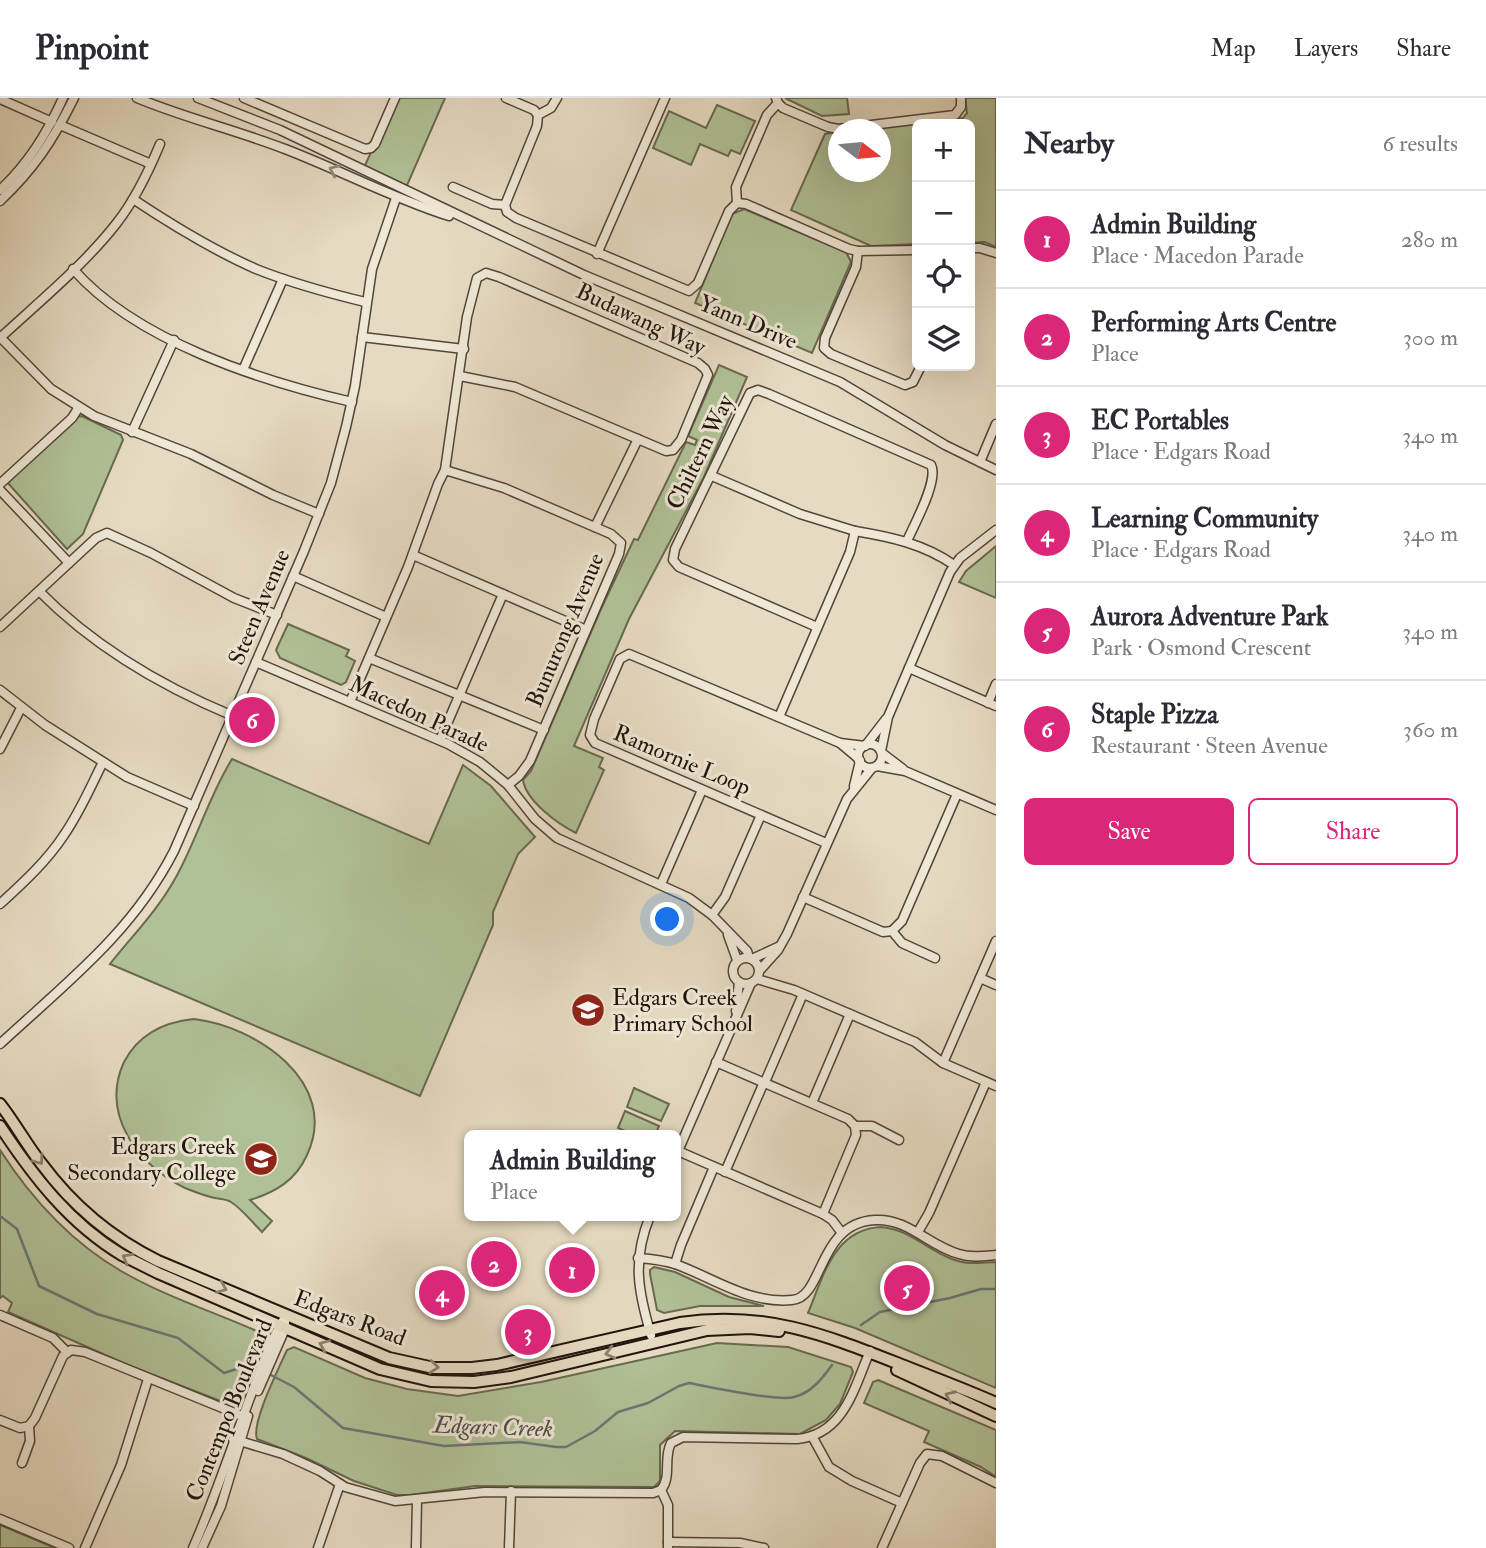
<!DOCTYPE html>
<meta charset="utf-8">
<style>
:root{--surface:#fff;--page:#f2f2f3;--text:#2b2b33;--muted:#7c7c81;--line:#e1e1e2;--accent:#db2777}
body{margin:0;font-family:"IM FELL Double Pica",serif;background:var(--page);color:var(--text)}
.controls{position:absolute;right:21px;top:21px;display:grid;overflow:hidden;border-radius:10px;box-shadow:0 7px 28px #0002}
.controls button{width:63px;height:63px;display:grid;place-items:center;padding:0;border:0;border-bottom:2px solid var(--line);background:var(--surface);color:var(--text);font:35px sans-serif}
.compass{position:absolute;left:828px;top:21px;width:63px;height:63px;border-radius:50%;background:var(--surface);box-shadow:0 7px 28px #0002;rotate:106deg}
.you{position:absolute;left:668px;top:822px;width:24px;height:24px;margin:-18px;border:5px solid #fff;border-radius:50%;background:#1a73e8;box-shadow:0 0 0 10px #1a73e833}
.badge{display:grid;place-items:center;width:46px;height:46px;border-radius:50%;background:var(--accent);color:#fff;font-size:23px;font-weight:700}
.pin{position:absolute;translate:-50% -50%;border:4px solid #fff;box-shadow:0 2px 7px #0006}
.popup{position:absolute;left:464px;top:1032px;width:217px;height:91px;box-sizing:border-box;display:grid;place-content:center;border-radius:10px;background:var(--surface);filter:drop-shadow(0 2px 5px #0005);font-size:23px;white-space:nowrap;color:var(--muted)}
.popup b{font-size:26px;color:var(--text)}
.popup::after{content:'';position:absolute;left:50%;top:100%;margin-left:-14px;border:14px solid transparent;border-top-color:var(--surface)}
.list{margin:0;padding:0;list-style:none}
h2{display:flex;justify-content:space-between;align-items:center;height:91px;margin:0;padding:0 28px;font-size:30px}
h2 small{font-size:23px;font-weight:400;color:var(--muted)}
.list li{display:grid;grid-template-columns:46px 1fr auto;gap:21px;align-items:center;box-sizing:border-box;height:98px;padding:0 28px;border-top:2px solid var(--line)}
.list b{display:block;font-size:26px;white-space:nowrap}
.list p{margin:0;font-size:23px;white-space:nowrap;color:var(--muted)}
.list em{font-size:23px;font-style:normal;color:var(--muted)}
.actions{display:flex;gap:14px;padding:21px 28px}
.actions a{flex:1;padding:16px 0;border:2px solid var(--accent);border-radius:10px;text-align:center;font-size:24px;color:var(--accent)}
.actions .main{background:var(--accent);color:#fff}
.icon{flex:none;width:38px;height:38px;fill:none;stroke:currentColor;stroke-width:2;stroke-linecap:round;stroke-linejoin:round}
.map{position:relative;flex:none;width:996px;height:1450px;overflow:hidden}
header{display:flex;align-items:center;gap:42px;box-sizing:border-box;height:98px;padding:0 35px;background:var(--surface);border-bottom:2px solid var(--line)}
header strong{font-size:33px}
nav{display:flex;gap:38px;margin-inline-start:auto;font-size:24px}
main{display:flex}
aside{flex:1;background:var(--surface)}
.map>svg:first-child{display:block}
.green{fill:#b1c197;stroke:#686a51;stroke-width:2}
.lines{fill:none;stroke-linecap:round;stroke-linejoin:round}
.stream{stroke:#697775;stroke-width:2.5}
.minor-casing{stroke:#524539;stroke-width:11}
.major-casing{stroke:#20130b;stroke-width:14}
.minor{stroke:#efe8d7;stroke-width:8}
.major{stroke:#e6dbc2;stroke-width:10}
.oneway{stroke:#92887b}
.oneway2{stroke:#8d8170}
.labels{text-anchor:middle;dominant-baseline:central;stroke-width:6;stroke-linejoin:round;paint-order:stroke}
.street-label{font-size:23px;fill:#20130b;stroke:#efe8d7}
.poi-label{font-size:23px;fill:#20130b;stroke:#efe8d7;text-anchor:start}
.water-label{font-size:24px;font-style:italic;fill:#4a4d49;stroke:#efe8d7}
</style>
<header>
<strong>Pinpoint</strong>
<nav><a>Map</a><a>Layers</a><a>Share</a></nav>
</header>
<main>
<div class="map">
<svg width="996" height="1450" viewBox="0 0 996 1450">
<rect width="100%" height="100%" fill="#e6dbc2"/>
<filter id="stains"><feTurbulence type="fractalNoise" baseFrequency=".00286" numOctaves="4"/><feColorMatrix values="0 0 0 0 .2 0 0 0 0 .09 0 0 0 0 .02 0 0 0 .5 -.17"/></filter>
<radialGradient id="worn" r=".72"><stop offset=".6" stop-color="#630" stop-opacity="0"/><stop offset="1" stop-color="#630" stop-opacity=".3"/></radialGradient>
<g class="green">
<polygon points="395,0 445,0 405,92 363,72"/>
<polygon points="785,0 847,0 849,16 822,18"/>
<polygon points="965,0 996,0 996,149 985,144 970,145 970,26 917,26 917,146 871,148 791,112 825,36 838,34 838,74 880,74 880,32 862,31 963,20 967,15"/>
<polygon points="717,7 755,23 740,56 731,52 728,58 700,46 691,67 653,50 669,13 706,30"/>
<polygon points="744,111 846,154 851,164 812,255 695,205 732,116"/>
<path d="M 719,267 L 747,279 L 704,379 L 629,521 L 574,648 L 603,660 L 599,669 L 604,672 L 576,735 C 558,726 526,703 523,682 L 531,673 L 601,511 L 634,441 L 638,442 L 686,344 L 695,347 L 697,342 L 688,338 Z"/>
<polygon points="82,318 121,337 123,342 83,436 67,451 7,384 77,319"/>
<polygon points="996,448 996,500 959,484 966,473"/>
<polygon points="288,526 349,552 346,558 355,563 346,584 341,587 280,560 276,552"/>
<path d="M 232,661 L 429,746 L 463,667 L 491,688 L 535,739 L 518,756 L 493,814 L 493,827 L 420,998 L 110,866 C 133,837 158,812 176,779 C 197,741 209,698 232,661 Z"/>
<path d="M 194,921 C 255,928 341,984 307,1057 C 296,1082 276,1094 250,1102 L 272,1123 L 262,1134 C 252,1124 242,1111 231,1104 C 227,1101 220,1101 215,1100 C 205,1098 195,1094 185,1090 C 138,1068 100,1016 124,964 C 138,937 164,924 194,921 Z"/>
<polygon points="634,990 669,1006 661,1023 627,1009"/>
<polygon points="625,1013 659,1028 655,1037 634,1037 618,1030"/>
<path d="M 0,1052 C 31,1100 71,1144 121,1173 C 164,1198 214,1214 259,1234 L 261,1239 L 233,1305 L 228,1306 L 128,1267 L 8,1214 L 12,1205 L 3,1198 L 0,1200 Z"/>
<path d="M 881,1129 C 909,1131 927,1152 952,1161 C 966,1167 981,1165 996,1164 L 996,1290 L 855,1230 L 808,1215 C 823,1179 834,1131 881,1129 Z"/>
<polygon points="654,1169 675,1174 729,1199 764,1208 700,1208 664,1215 657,1212 650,1176 650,1172"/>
<path d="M 717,1245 L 788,1249 L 851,1269 L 853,1274 L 840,1306 L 826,1322 L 800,1336 L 675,1333 L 660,1347 L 660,1383 L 654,1389 L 475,1388 L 410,1397 L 397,1397 L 354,1383 L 306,1360 L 257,1341 C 251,1325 279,1270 287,1252 L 294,1249 L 365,1280 L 407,1291 L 458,1298 L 541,1284 Z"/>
<polygon points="878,1282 996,1332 996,1379 981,1369 924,1344 929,1333 864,1305 873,1284"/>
<polygon points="0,1427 55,1450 0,1450"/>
</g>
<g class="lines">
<g class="stream">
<polyline points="0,1118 17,1131 39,1188 97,1216 178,1240 224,1275 246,1268 259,1272"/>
<polyline points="861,1227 880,1214 950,1200 981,1191 996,1191"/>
<path d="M 269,1276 L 294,1289 L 343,1330 L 444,1348 L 520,1344 L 556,1349 L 566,1349 L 595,1333 L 618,1314 L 648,1305 L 679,1288 L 689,1285 C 710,1289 778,1304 794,1299 C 811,1295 822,1281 832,1267"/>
</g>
<g class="minor-casing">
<g id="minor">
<path d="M 137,0 C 185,20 236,32 285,51 C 340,72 392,100 449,118"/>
<polyline points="198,0 280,32 584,177 840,284 945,347 996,372"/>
<polyline points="244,0 365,51 371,50 375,46 395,0"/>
<polyline points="506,0 534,12 538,17"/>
<polyline points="0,1 52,24"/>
<polyline points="778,5 783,10 828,29 838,31 955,17 961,9 961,0"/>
<polyline points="60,27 151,66"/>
<polyline points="453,89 492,106 505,107"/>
<path d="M 0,92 C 29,65 47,35 63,0"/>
<path d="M 133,101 C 172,127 213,152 256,171 C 291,185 328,195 365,204"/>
<path d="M 0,103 C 34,71 53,42 74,0"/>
<polyline points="737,105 746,106 849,151 858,153 917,152"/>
<polyline points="737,105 736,89 767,17 778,5 776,0"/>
<polyline points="505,107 507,114 516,120 689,193 698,185 729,113 737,105"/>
<polyline points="505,107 537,28 538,17 551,10 557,0"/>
<polyline points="970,150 980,150 996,155"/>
<polyline points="858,153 856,169 825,240 824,250 831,256 905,287 913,284 921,268"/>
<polyline points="597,156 665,0"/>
<path d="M 73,171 C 136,243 261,283 352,304"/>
<polyline points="0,239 51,291 94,318 191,356 273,397 319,416"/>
<polyline points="362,239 464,251"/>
<path d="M 0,240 C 39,204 83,168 116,126 C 135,102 148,75 160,46"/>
<polyline points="243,272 283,181"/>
<polyline points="132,334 174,242"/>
<polyline points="980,364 996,326"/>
<polyline points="445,372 504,390 611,436 621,445 619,456 530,663 519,678 508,687"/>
<polyline points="712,378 800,416 855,433"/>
<polyline points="0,386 72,320 79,309"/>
<polyline points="0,392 69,465"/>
<polyline points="595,429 638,341"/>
<polyline points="413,457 586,532"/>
<polyline points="293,478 386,519"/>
<path d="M 39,493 C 94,549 161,588 233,618"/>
<polyline points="0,529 96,440 107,435 151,455 234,500 277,517"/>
<path d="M 817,529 L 686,472 L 679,469 L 673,462 L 675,451 L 750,295 L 758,292 L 769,296 L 931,367 C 939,382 914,427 907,443"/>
<polyline points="369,560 544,632"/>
<polyline points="256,564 448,646 480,664 508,687 535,721 557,740 689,800 712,817 747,853 749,859"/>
<polyline points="909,570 996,608"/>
<polyline points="0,592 45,627 127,679 194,708"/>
<polyline points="350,604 408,469 438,386 445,372 467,219 477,180 486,175 499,179 698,265 705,271 708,277 681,342 673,352 666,353 515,289 460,278"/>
<polyline points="988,605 996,586"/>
<path d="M 779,619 L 850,454 L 855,433 C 891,439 924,446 954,467"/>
<polyline points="440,642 503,496"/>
<polyline points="840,645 859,661"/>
<circle cx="870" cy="658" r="12"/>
<polyline points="866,647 886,621"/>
<polyline points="0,651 21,610"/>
<polyline points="881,653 888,619 950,474 960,460 996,432"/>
<polyline points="882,655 903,671"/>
<polyline points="877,668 905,673 996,712"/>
<polyline points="854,688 860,663"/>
<polyline points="826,745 595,645 590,637 594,621 620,561 629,556 840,645 865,648"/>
<polyline points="661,786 702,692"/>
<polyline points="803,799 883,834 892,833 902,845 935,860"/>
<path d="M 0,806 C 23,785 47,763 64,737 C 80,714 91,688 103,664"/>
<polyline points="712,817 725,799 761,717"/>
<polyline points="892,833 902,823 957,696"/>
<polyline points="728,837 737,862"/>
<circle cx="746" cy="873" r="13"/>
<polyline points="752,861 778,849"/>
<polyline points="760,872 778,852 787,836 847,701 872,670"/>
<polyline points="980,880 996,887"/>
<polyline points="757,881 794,892 915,944 943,965 996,988"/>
<polyline points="736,913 739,884"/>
<path d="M 0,946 C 66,885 132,835 174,753 L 304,453 L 331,385 L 346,329 L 355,288 L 372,171 L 396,100"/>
<polyline points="716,964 848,1021 855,1028 856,1037 823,1116"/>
<polyline points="943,965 996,843"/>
<polyline points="765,984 803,896"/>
<polyline points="812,1005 850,916"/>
<polyline points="855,1028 872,1028 899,1042"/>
<polyline points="678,1053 823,1116 832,1122 842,1135"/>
<polyline points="675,1060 751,885"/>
<polyline points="725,1074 764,984"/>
<path d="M 650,1118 C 632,1162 638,1193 651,1237"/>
<polyline points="918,1134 929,1115 986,984"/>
<path d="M 638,1160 C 651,1161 663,1162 675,1166 C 714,1180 748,1206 792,1202 C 824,1200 817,1125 875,1122 C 908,1120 929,1148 959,1156 C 971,1160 984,1158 996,1157"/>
<polyline points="675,1166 681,1147 714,1069"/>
<polyline points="0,1217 53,1240 67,1254"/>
<polyline points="258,1293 285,1231 285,1224"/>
<polyline points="0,1322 20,1330 29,1328"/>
<polyline points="812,1338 829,1369 852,1383 902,1405"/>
<polyline points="233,1341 283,1356 320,1373 345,1389 395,1403 485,1394 653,1395 661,1392"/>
<polyline points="22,1365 30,1343 29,1328 35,1320 63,1258 71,1252 85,1254 247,1320"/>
<polyline points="0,1421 69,1450"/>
<polyline points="668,1444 740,1445 764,1450"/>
<polyline points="85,1450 121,1367 148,1281"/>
<path d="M 193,1450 C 215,1400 232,1348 251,1297 C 261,1271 270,1241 286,1218"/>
<polyline points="202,1450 221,1408 248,1318"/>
<polyline points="318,1450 340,1386"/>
<polyline points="416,1450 417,1403"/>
<polyline points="509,1450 511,1393"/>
<path d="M 668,1450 L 668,1407 L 661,1392 C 672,1379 663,1360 671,1345 L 683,1339 L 797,1341 C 844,1337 854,1290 870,1253"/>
<polyline points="882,1450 920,1365 927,1356 942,1358 996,1385"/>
</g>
</g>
<g class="major-casing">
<g id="major">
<path d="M 0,1006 C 15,1025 26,1046 41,1065 C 72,1107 111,1140 158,1163 L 389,1260 L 434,1270 L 472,1270 L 497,1267 L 680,1225 C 767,1212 828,1238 907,1269 C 937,1281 967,1292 996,1305"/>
<path d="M 0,1028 C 33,1078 69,1125 122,1157 L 158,1175 L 380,1271 L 431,1283 L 474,1284 L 511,1279 L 707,1232 L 750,1230 L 779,1233"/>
<polyline points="897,1272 996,1318"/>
</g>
</g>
<use href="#minor" class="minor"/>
<use href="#major" class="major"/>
</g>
<defs><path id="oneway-chevron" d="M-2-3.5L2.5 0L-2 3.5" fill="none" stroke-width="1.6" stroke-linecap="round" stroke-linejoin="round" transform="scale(1.75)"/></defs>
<use class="oneway" href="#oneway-chevron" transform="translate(334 72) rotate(-156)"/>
<g class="oneway2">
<use href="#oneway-chevron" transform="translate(39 1062) rotate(54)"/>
<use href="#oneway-chevron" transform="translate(127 1160) rotate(-150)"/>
<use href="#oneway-chevron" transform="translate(222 1190) rotate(23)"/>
<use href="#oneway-chevron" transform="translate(324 1247) rotate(-157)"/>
<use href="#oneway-chevron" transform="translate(610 1255) rotate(165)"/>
<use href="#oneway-chevron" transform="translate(434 1269) rotate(5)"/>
<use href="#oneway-chevron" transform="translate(950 1298) rotate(-156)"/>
</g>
<defs>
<g id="school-disc" transform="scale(1.75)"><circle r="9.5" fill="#8f2418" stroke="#efe8d7"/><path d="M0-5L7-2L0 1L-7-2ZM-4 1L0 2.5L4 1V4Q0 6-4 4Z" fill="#fff"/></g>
</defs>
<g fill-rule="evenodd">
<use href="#school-disc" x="588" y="912"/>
<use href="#school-disc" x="261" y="1061"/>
</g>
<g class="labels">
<g class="street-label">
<text transform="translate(641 221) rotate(25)">Budawang Way</text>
<text transform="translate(748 224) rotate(23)">Yann Drive</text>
<text transform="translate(700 354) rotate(-64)">Chiltern Way</text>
<text transform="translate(259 509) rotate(-67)">Steen Avenue</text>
<text transform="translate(565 532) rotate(-67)">Bunurong Avenue</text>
<text transform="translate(419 616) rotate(25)">Macedon Parade</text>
<text transform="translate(682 662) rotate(23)">Ramornie Loop</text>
<text transform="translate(350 1220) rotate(21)">Edgars Road</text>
<text transform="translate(229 1312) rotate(-68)">Contempo Boulevard</text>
</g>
<g class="poi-label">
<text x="612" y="899">Edgars Creek<tspan x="612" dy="26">Primary School</tspan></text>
<text x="236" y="1048" text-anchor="end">Edgars Creek<tspan x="236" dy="26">Secondary College</tspan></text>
</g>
<g class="water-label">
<text transform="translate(493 1329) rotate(2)">Edgars Creek</text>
</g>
</g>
<rect width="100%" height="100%" filter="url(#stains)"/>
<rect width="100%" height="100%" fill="url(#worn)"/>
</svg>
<div class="controls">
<button>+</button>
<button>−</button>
<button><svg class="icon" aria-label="locate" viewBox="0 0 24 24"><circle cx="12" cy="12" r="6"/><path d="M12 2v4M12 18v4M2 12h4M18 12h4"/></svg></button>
<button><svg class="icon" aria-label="layers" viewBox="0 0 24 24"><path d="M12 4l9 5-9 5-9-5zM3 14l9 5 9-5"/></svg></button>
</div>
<svg class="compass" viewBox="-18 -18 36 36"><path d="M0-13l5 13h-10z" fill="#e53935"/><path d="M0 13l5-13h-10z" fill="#7c7c81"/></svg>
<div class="you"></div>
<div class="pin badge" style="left:572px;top:1172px">1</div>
<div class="popup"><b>Admin Building</b>Place</div>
<div class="pin badge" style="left:494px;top:1166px">2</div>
<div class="pin badge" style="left:528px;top:1234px">3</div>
<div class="pin badge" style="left:442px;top:1195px">4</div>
<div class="pin badge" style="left:907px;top:1190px">5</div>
<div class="pin badge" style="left:252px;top:622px">6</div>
</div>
<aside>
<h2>Nearby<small>6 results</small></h2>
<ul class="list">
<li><span class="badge">1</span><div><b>Admin Building</b><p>Place · Macedon Parade</p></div><em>280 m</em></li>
<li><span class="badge">2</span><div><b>Performing Arts Centre</b><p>Place</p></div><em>300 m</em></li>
<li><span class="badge">3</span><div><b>EC Portables</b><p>Place · Edgars Road</p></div><em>340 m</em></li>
<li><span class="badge">4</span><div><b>Learning Community</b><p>Place · Edgars Road</p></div><em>340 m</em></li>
<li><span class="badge">5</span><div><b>Aurora Adventure Park</b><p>Park · Osmond Crescent</p></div><em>340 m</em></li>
<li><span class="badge">6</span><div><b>Staple Pizza</b><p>Restaurant · Steen Avenue</p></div><em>360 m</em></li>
</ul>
<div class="actions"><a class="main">Save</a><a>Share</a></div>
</aside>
</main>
